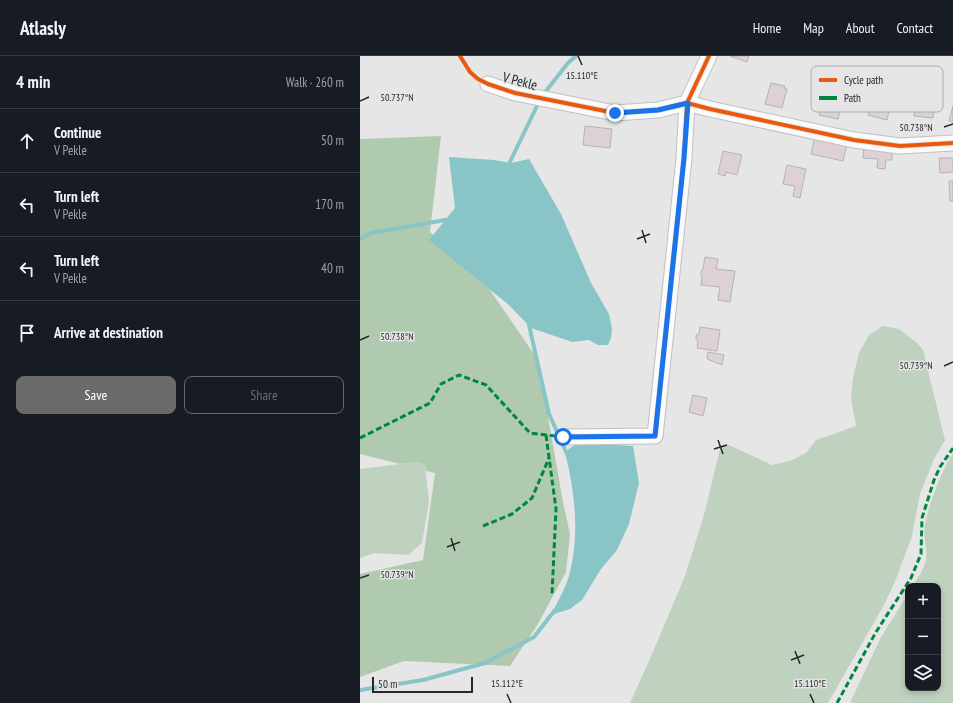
<!DOCTYPE html>
<meta charset="utf-8">
<style>
:root{--surface:#171b24;--page:#20242c;--text:#f1f3f6;--muted:#9ea1a6;--line:#363941;--accent:#6a6a6a}
body{margin:0;font-family:"PT Sans Narrow",sans-serif;background:var(--page);color:var(--text)}
.controls{position:absolute;right:12px;bottom:12px;display:grid;overflow:hidden;border-radius:8px;box-shadow:0 2px 6px #0003}
.controls button{width:36px;height:36px;display:grid;place-items:center;padding:0;border:0;border-bottom:1px solid var(--line);background:var(--surface);color:var(--text);font:20px sans-serif}
.scale{position:absolute;left:12px;bottom:10px;width:101px;box-sizing:border-box;padding-left:4px;border:2px solid #272728;border-top:0;font-size:11px;line-height:14px;white-space:nowrap;color:#272728;-webkit-text-stroke:3px #e5e5e7;paint-order:stroke}
.stop{position:absolute;width:12px;height:12px;margin:-9px;border:3px solid #1a73e8;border-radius:50%;background:#fff}
.stop.end{background:#1a73e8;border-color:#fff;box-shadow:0 1px 4px #0008}
.list{margin:0;padding:0;list-style:none}
h2{display:flex;justify-content:space-between;align-items:center;height:52px;margin:0;padding:0 16px;font-size:17px}
h2 small{font-size:13px;font-weight:400;color:var(--muted)}
.list li{display:grid;grid-template-columns:26px 1fr auto;gap:12px;align-items:center;box-sizing:border-box;height:64px;padding:0 16px;border-top:1px solid var(--line)}
.list b{display:block;font-size:15px;white-space:nowrap}
.list p{margin:0;font-size:13px;white-space:nowrap;color:var(--muted)}
.list em{font-size:13px;font-style:normal;color:var(--muted)}
.actions{display:flex;gap:8px;padding:12px 16px}
.actions a{flex:1;padding:9px 0;border:1px solid var(--accent);border-radius:8px;text-align:center;font-size:14px;color:var(--accent)}
.actions .main{background:var(--accent);color:#fff}
.icon{flex:none;width:22px;height:22px;fill:none;stroke:currentColor;stroke-width:2;stroke-linecap:round;stroke-linejoin:round}
.map{position:relative;flex:none;width:593px;height:647px;overflow:hidden}
header{display:flex;align-items:center;gap:24px;box-sizing:border-box;height:56px;padding:0 20px;background:var(--surface);border-bottom:1px solid var(--line)}
header strong{font-size:19px}
nav{display:flex;gap:22px;margin-inline-start:auto;font-size:14px}
main{display:flex}
aside{flex:1;background:var(--surface)}
.map>svg:first-child{display:block}
.green{fill:#bfd1bf}
.forest{fill:#b0cab0}
.water{fill:#89c5c6}
.lines{fill:none;stroke-linecap:round;stroke-linejoin:round}
.stream{stroke:#89c5c6;stroke-width:4}
.building{fill:#ddd1d6;stroke:#b4b4b4}
.street-casing{stroke:#c1c1c1;stroke-width:17}
.street{stroke:#fbfbfb;stroke-width:15}
.quiet{stroke:#00873e;stroke-width:3;stroke-dasharray:6 3;stroke-linecap:butt}
.cycleway-casing{stroke:#e5e5e7;stroke-width:6}
.cycleway{stroke:#e8590c;stroke-width:4}
.route{stroke:#1a73e8;stroke-width:5}
.ticks{fill:none;stroke:#272728;stroke-width:1.5}
.labels{text-anchor:middle;dominant-baseline:central;stroke-width:3;stroke-linejoin:round;paint-order:stroke}
.street-label{font-size:14px;fill:#272728;stroke:#e5e5e7}
.key{fill:#e5e5e7;stroke:#acacae;stroke-width:1}
.key-label{font-size:11px;fill:#272728}
.ticks-label{font-size:10px;text-anchor:middle;fill:#272728;stroke:#e5e5e7;stroke-width:3;stroke-linejoin:round;paint-order:stroke}
</style>
<header>
<strong>Atlasly</strong>
<nav><a>Home</a><a>Map</a><a>About</a><a>Contact</a></nav>
</header>
<main>
<aside>
<h2>4 min<small>Walk · 260 m</small></h2>
<ul class="list">
<li><svg class="icon" aria-label="ahead" viewBox="0 0 24 24"><path d="M12 20V5M6 11l6-6 6 6"/></svg><div><b>Continue</b><p>V Pekle</p></div><em>50 m</em></li>
<li><svg class="icon" aria-label="left" viewBox="0 0 24 24"><path d="M17 20v-9H6M10 6l-5 5 5 5"/></svg><div><b>Turn left</b><p>V Pekle</p></div><em>170 m</em></li>
<li><svg class="icon" aria-label="left" viewBox="0 0 24 24"><path d="M17 20v-9H6M10 6l-5 5 5 5"/></svg><div><b>Turn left</b><p>V Pekle</p></div><em>40 m</em></li>
<li><svg class="icon" aria-label="arrive" viewBox="0 0 24 24"><path d="M6 21V4h12l-3 4 3 4H6"/></svg><div><b>Arrive at destination</b></div></li>
</ul>
<div class="actions"><a class="main">Save</a><a>Share</a></div>
</aside>
<div class="map">
<svg width="593" height="647" viewBox="0 0 593 647">
<rect width="100%" height="100%" fill="#e6e6e6"/>
<g class="green">
<polygon points="523,270 539,273 557,287 563,294 585,384 574,403 560,438 552,480 536,523 524,549 468,647 270,647 289,605 325,520 344,459 361,389 369,389 412,409 430,405 446,397 456,384 496,370 491,342 493,322 499,297 509,279"/>
<path d="M 593,397 L 593,647 L 490,647 L 521,581 L 548,538 L 548,632 L 578,632 L 578,530 L 553,530 C 557,523 562,516 565,508 C 569,495 562,481 565,468 C 568,451 583,411 593,397 Z"/>
<polygon points="57,406 65,409 69,446 62,487 48,499 14,497 0,502 0,413"/>
</g>
<polygon class="forest" points="81,80 70,176 130,234 178,304 203,446 210,478 206,516 178,568 150,610 44,605 0,621 0,518 63,504 75,417 66,415 65,409 57,406 40,408 0,398 0,83"/>
<g class="water">
<polygon points="89,101 134,104 151,107 169,103 201,158 231,227 249,258 252,273 251,282 248,289 238,289 229,284 212,286 171,272 149,249 69,184 95,152"/>
<path d="M 217,387 L 273,390 L 279,427 L 269,468 L 257,494 L 241,513 L 222,544 L 210,553 L 191,559 C 197,547 205,533 209,520 C 220,480 215,436 205,396 Z"/>
</g>
<g class="lines">
<g class="stream">
<polyline points="186,35 208,7 216,0"/>
<polyline points="148,110 177,50"/>
<polyline points="0,183 11,177 91,163"/>
<polyline points="169,269 189,358 198,378"/>
<polyline points="201,385 208,400"/>
<polyline points="0,634 63,624 125,607 174,581 195,554"/>
</g>
</g>
<g class="building">
<polygon points="370,0 389,0 387,6"/>
<polygon points="411,27 425,30 424,32 427,33 422,52 405,48"/>
<polygon points="477,38 483,40 478,63 459,59 463,39 476,42"/>
<polygon points="558,38 575,40 573,62 554,60"/>
<polygon points="512,43 531,47 527,64 508,59"/>
<polygon points="593,50 593,66 589,65"/>
<polygon points="225,70 252,73 250,92 223,89"/>
<polygon points="455,80 487,88 483,105 451,98"/>
<polygon points="504,91 532,93 532,104 526,104 525,113 517,112 518,103 503,102"/>
<polygon points="363,95 382,99 377,119 366,116 365,120 358,118"/>
<polygon points="579,102 593,102 593,116 580,117"/>
<polygon points="427,109 446,113 440,142 433,140 435,130 423,128"/>
<polygon points="589,125 593,125 593,145 590,145"/>
<polygon points="345,201 358,203 356,213 375,215 370,246 358,244 360,231 341,229 342,221 341,219 341,215 343,213"/>
<polygon points="340,271 360,274 357,295 337,292 338,285 336,283 336,279 339,278"/>
<polygon points="348,296 364,299 362,309 347,303"/>
<polygon points="333,339 347,342 343,360 329,356"/>
</g>
<g class="lines">
<g class="street-casing">
<g id="street">
<polyline points="128,28 155,37 255,57 298,54 327,47 350,53 494,84 540,90 593,87"/>
<polyline points="203,381 295,380 324,102 327,47 349,0"/>
</g>
</g>
<use href="#street" class="street"/>
<g class="quiet">
<polyline points="186,379 196,453 192,538"/>
<polyline points="0,382 70,347 81,328 99,319 126,329 170,377 203,381"/>
<polyline points="123,470 152,458 172,442 189,402"/>
<polyline points="477,647 516,576 551,522 561,498 562,462 574,424 580,411 593,392"/>
</g>
<g class="cycleway-casing">
<g id="cycleway">
<polyline points="100,0 110,16 118,23 128,28 155,37 255,57 298,54 327,47 350,53 494,84 540,90 593,87"/>
<polyline points="203,381 295,380 324,102 327,47 349,0"/>
</g>
</g>
<use href="#cycleway" class="cycleway"/>
</g>
<g class="lines">
<polyline class="route" points="203,381 295,380 324,102 328,47 298,54 255,57"/>
</g>
<path class="ticks" d="M 218,0 L 222,9M 0,45 L 9,41M 584,71 L 593,68M 282,174 L 286,187M 277,183 L 290,178M 0,284 L 9,280M 584,310 L 593,306M 358,384 L 363,398M 354,393 L 367,389M 91,482 L 95,495M 87,491 L 100,486M 0,522 L 9,519M 435,595 L 440,608M 431,604 L 444,599M 147,638 L 151,647M 450,638 L 454,647"/>
<g class="labels">
<g class="street-label">
<text transform="translate(160 25) rotate(14)">V Pekle</text>
</g>
</g>
<rect x="451" y="10" width="132" height="46" rx="6" class="key"/>
<rect x="459" y="22" width="18" height="4" fill="#e8590c"/>
<rect x="459" y="40" width="18" height="4" fill="#00873e"/>
<g class="key-label">
<text x="484" y="28">Cycle path</text>
<text x="484" y="46">Path</text>
</g>
<g class="ticks-label">
<text x="222" y="23">15.110°E</text>
<text x="37" y="45">50.737°N</text>
<text x="556" y="75">50.738°N</text>
<text x="37" y="284">50.738°N</text>
<text x="556" y="313">50.739°N</text>
<text x="37" y="522">50.739°N</text>
<text x="147" y="631">15.112°E</text>
<text x="450" y="631">15.110°E</text>
</g>
</svg>
<div class="controls">
<button>+</button>
<button>−</button>
<button><svg class="icon" aria-label="layers" viewBox="0 0 24 24"><path d="M12 4l9 5-9 5-9-5zM3 14l9 5 9-5"/></svg></button>
</div>
<div class="scale">50 m</div>
<div class="stop" style="left:203px;top:381px"></div>
<div class="stop end" style="left:255px;top:57px"></div>
</div>
</main>
